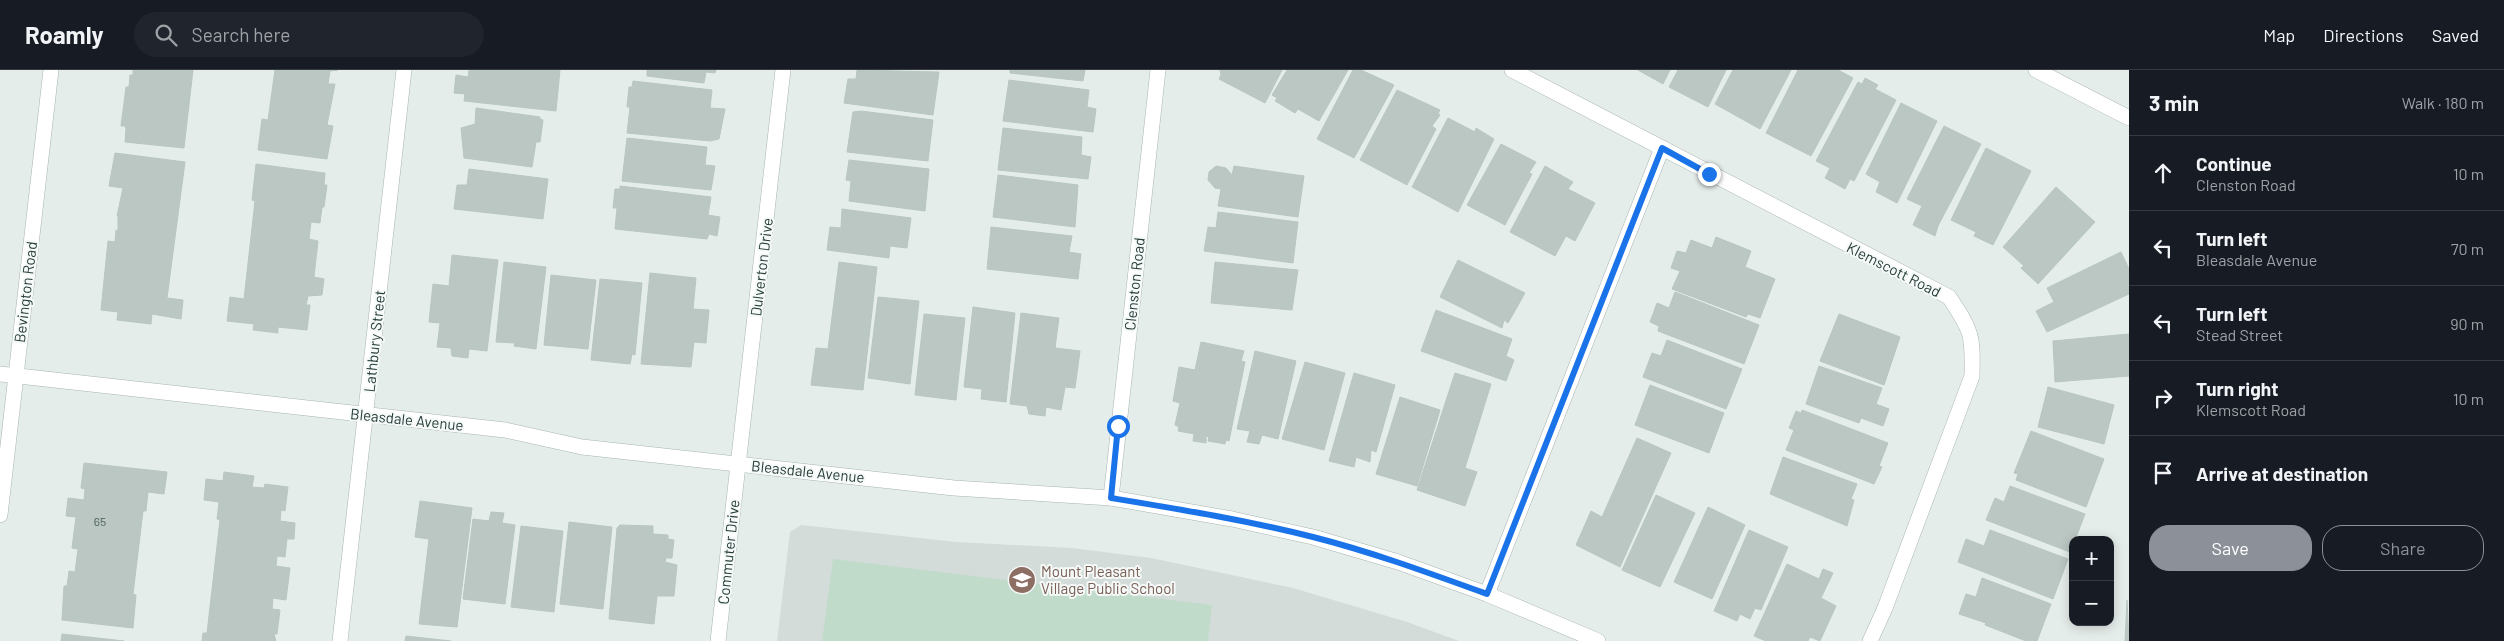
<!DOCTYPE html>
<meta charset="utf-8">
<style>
:root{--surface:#171b24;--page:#20242c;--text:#f1f3f6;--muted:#9ea1a6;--line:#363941;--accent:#8c9099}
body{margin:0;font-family:Barlow,sans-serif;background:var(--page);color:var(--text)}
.controls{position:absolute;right:15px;bottom:15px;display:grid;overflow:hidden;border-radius:10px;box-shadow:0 2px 12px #0003}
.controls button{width:45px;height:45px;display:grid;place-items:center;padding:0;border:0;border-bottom:1px solid var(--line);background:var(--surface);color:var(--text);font:25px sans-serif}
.stop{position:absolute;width:15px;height:15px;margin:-11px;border:4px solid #1a73e8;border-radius:50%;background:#fff}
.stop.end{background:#1a73e8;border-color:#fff;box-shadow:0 1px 5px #0008}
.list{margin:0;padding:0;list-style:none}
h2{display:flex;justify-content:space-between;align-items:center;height:65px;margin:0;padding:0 20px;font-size:21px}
h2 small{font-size:16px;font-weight:400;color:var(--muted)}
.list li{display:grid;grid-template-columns:32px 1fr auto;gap:15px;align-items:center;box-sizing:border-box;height:75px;padding:0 20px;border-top:1px solid var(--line)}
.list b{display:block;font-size:19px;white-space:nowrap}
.list p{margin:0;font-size:16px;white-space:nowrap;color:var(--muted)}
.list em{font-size:16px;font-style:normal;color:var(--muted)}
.actions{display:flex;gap:10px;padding:15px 20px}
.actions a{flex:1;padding:11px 0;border:1px solid var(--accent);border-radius:20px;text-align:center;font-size:18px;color:var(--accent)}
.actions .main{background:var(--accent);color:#fff}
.icon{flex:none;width:28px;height:28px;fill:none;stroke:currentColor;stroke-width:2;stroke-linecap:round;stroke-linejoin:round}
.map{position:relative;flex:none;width:2129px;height:571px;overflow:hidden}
header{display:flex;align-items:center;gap:30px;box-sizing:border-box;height:70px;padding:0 25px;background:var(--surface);border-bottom:1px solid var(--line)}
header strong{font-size:24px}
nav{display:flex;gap:28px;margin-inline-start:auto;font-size:18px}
.search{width:350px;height:45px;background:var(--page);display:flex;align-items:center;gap:12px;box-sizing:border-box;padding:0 18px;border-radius:28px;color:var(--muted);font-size:19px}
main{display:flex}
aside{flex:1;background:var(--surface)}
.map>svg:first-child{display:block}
.built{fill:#d3dcd9}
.green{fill:#c1dbcb}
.building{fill:#bbc7c3;stroke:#b8c6c2}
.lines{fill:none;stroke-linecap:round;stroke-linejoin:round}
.minor-casing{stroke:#a8b5b1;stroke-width:16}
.minor{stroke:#fff;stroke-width:15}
.route{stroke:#1a73e8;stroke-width:6}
.labels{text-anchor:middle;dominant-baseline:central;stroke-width:4;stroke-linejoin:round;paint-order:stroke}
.number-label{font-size:12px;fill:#4b605c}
.street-label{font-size:15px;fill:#263d39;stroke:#f5f9f8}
.education-label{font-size:15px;fill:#785e54;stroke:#f5f9f8;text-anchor:start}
</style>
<header>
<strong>Roamly</strong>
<div class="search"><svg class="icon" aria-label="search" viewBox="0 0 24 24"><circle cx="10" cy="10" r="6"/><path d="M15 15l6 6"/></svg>Search here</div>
<nav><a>Map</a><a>Directions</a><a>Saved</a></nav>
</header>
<main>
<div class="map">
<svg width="2129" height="571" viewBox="0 0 2129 571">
<rect width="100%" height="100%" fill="#e5edea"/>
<polygon class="built" points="801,455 956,472 1072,478 1151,488 1293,518 1407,552 1459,571 777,571 790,462"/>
<polygon class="green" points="833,489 1212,535 1208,571 822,571"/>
<g class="building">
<polygon points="133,0 193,0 184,78 125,72 126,59 125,56 121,56 126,17 129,17 130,5 133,5"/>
<polygon points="275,0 338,0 330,1 328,14 335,14 327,55 333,56 327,89 258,80 262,49 268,50"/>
<polygon points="469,0 560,0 556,41 464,31 465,24 454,23 456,5 468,7"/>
<polygon points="647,0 716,0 715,3 706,2 704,13 647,6"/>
<polygon points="857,0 939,2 933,45 844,33 848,9 856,9"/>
<polygon points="1010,0 1085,0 1083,11 1010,3"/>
<polygon points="1220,0 1282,0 1265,33 1219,9 1221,5"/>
<polygon points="1287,0 1348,0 1319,51 1298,39 1295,43 1275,31 1277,28 1272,25"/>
<polygon points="1353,0 1361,0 1394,15 1354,88 1317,69"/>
<polygon points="1638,0 1670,0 1663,14"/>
<polygon points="1678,0 1726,0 1708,37 1669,17"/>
<polygon points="1733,0 1791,0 1760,59 1715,34"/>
<polygon points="1798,0 1838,0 1853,8 1811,86 1766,63"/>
<polygon points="1865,8 1878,15 1875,19 1896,30 1854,111 1850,109 1845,119 1825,108 1830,98 1816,91 1858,12 1862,14"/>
<polygon points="1009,10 1089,20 1087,37 1096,39 1093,62 1003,51"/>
<polygon points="633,11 712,20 710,38 725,39 719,69 710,71 627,63 630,37 627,37 629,17 632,17"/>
<polygon points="1397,20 1440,40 1438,44 1440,45 1432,56 1436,59 1407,115 1360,90"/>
<polygon points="1901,33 1937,51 1897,133 1876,122 1880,112 1866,104"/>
<polygon points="476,38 540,47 540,49 543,50 540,72 536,72 532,97 464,88 461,58 475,54"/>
<polygon points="861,41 933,50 928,91 847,82 853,42"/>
<polygon points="1448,48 1475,62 1476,58 1494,69 1458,142 1412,117"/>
<polygon points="1944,56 1981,74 1938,156 1935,166 1913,155 1922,136 1907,129"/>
<polygon points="1003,58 1082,67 1081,85 1091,87 1088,109 998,100"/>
<polygon points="627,68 707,77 705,95 715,96 711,120 622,111"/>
<polygon points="1501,74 1536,92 1529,103 1532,104 1505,155 1467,135"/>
<polygon points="1986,78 2031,101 1993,175 1974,166 1976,162 1951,150"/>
<polygon points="115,83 185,92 167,228 183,230 181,249 152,244 151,254 117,250 118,242 101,240 108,171 115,172 116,160 118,161 118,146 117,146 123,118 109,116"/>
<polygon points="849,90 929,99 925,141 849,131 851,111 846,110"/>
<polygon points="256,94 325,103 324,115 327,115 324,137 322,137 320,153 311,152 309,169 318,171 314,207 324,209 322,225 308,226 306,235 310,235 307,260 278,257 278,263 253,260 254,254 227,251 230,227 244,229 255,131 252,130"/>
<polygon points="1216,96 1226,98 1232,105 1234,96 1304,106 1298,147 1218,136 1221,119 1215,118 1208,110 1209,102"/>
<polygon points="1545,96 1573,112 1568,119 1595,133 1575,171 1566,166 1555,186 1510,162"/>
<polygon points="469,99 548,109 543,149 454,139 457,115 467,115"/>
<polygon points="998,105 1078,115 1075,157 993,147"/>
<polygon points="620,116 711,127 708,145 720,147 717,166 709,164 707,169 615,159 617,138 613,138 615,119 620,119"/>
<polygon points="2056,117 2095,152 2038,214 2021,198 2024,196 2003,177"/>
<polygon points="842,139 911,148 907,178 890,176 889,188 827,180 830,157 841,158"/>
<polygon points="1218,142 1298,152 1293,193 1204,181 1208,157 1216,158"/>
<polygon points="991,157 1072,166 1069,182 1081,184 1078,209 987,199"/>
<polygon points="1716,167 1751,181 1745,197 1775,209 1760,248 1748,244 1746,247 1672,219 1680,201 1671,198 1677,181 1686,183 1691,170 1712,178"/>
<polygon points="2121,182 2129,199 2129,224 2047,262 2036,241 2054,232 2047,218"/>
<polygon points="452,185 498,190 487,281 469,279 468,288 452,286 451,278 437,277 440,253 429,252 433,214 449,216"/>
<polygon points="1458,190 1525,223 1508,253 1504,250 1502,258 1440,227"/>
<polygon points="504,192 546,197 536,279 514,276 515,273 496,272"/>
<polygon points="839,192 877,197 863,320 811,315 816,278 828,279"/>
<polygon points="1215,192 1298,200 1292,240 1211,233"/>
<polygon points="650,203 696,208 693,239 709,240 706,273 694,272 691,297 641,294"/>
<polygon points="551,205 596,210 588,279 544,275"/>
<polygon points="600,209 642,213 635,285 632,284 630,294 591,290"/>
<polygon points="1675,222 1759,255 1744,294 1658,261 1659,256 1650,252 1657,233 1669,238"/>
<polygon points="878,227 919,231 910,314 868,308"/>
<polygon points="973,237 1015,243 1006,332 981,329 982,319 964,317"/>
<polygon points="1436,240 1512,269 1506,286 1514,290 1506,311 1421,281"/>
<polygon points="1021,243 1059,248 1055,278 1080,281 1075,318 1065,317 1061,340 1046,337 1045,346 1029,344 1027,336 1010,334"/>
<polygon points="924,244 965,248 956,330 915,325"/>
<polygon points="1839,244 1900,267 1884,315 1820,291"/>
<polygon points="2129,264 2129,306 2055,312 2053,271"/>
<polygon points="1667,270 1742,299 1726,339 1643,307 1652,283 1661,286"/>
<polygon points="1201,272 1244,281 1241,291 1245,292 1229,371 1226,370 1225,374 1208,371 1209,367 1206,366 1206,373 1193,371 1194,364 1178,361 1179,357 1175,355 1180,333 1173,331 1179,297 1195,300"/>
<polygon points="1255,281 1296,291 1278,369 1262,365 1259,374 1247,372 1250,361 1237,359"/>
<polygon points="1305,292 1345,303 1324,380 1282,369"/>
<polygon points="1819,296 1882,318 1876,334 1889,339 1883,356 1861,348 1859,353 1806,334"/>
<polygon points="1354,303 1395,315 1376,382 1371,380 1370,392 1356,387 1354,397 1329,391"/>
<polygon points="1455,303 1491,314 1465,398 1477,402 1465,436 1417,420"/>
<polygon points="1650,315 1724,343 1709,383 1635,355"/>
<polygon points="2048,317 2114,335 2104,374 2038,357"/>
<polygon points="1400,327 1440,340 1417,416 1376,404"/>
<polygon points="1802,340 1888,373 1879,396 1882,397 1874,414 1786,380 1794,360 1789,358 1796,341 1801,343"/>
<polygon points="2031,361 2104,389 2086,437 2016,410 2018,404 2014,403"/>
<polygon points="1637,368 1671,383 1620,497 1576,475 1591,441 1602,447"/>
<polygon points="1783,387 1857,414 1851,429 1854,430 1847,456 1770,424"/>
<polygon points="84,393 167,402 164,424 148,422 146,441 143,441 133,524 136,525 133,558 62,550 64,516 67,516 69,501 75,502 78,479 72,478 76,447 66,446 68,428 84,430 85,419 81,418"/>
<polygon points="224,402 254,406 252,417 264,418 265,414 288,417 285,441 281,440 280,451 295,453 294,469 287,469 285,487 277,486 276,496 290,498 286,530 273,528 272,539 280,540 277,564 274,564 276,571 202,571 203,563 207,563 220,450 217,449 219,432 204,430 206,409 223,411"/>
<polygon points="2010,416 2085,444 2075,470 2073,470 2070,482 1986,450 1995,428 2004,432"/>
<polygon points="1656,425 1695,443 1660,517 1622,500"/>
<polygon points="420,431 472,438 457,557 419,554 429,469 415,467"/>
<polygon points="1708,437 1745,455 1712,529 1674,512"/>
<polygon points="491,442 504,443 502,453 515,455 505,534 463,529 473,449 489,451"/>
<polygon points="569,452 612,457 603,539 560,534"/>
<polygon points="620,455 653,456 653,464 668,465 668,469 674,470 672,488 666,488 665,492 677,495 674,526 657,526 654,554 609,549 617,458"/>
<polygon points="521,456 563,461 554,542 511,537"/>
<polygon points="1749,460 1788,477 1761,540 1755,538 1750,549 1740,544 1737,551 1714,541"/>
<polygon points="1990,460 2068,489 2053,529 1958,492 1966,469 1984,476"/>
<polygon points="1787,494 1819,509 1823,499 1833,503 1821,528 1836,536 1820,571 1810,567 1808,571 1766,571 1754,566"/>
<polygon points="1982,508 2051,534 2037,571 2026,571 1985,555 1986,553 1959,544 1966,524 1976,527"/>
<polygon points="2127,530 2129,571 2125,571"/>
<polygon points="62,564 124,571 61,571"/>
<polygon points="406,566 451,571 405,571"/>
</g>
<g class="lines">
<g class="minor-casing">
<g id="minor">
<path d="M 1512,0 L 1949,227 C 1972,261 1973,265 1972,306 L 1885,538 L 1870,571"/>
<polyline points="2036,0 2129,48"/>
<polyline points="0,304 505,360 582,377 954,418 1111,428 1232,449 1313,467 1398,492 1487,524 1598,571"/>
<polyline points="1111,428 1158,0"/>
<polyline points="0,445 51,0"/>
<polyline points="1487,524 1662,78"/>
<polyline points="340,571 404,0"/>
<polyline points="718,571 783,0"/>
</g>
</g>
<use href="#minor" class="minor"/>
</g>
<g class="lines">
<path class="route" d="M 1118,356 L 1111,428 C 1178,439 1246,450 1313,467 C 1372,482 1429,503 1487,524 L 1662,78 L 1709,104"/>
</g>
<defs>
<g id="school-disc" transform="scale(1.4375)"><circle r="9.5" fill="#8d6e63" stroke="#f5f9f8"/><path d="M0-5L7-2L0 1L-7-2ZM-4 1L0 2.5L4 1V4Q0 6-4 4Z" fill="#fff"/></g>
</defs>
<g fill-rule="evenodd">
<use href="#school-disc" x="1022" y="510"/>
</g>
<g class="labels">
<g class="number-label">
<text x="100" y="451">65</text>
</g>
<g class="street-label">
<text transform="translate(761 197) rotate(-83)">Dulverton Drive</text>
<text transform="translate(1894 199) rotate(27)">Klemscott Road</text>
<text transform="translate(1134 214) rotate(-84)">Clenston Road</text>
<text transform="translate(25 222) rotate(-83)">Bevington Road</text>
<text transform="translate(374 271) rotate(-84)">Lathbury Street</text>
<text transform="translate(407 349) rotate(6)">Bleasdale Avenue</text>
<text transform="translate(808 401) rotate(6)">Bleasdale Avenue</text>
<text transform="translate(728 482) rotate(-84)">Commuter Drive</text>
</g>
<g class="education-label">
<text x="1041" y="501">Mount Pleasant<tspan x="1041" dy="17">Village Public School</tspan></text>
</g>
</g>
</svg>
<div class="controls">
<button>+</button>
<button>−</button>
</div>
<div class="stop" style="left:1118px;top:356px"></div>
<div class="stop end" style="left:1709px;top:104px"></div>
</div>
<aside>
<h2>3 min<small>Walk · 180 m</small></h2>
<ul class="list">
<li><svg class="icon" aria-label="ahead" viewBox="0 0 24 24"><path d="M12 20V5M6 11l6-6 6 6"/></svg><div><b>Continue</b><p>Clenston Road</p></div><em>10 m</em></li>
<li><svg class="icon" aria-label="left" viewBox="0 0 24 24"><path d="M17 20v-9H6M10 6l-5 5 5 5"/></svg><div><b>Turn left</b><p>Bleasdale Avenue</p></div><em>70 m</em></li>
<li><svg class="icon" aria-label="left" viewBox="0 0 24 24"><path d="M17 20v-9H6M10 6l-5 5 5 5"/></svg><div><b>Turn left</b><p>Stead Street</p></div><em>90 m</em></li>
<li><svg class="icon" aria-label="right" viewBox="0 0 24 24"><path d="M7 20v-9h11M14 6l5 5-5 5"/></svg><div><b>Turn right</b><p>Klemscott Road</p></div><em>10 m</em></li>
<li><svg class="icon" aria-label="arrive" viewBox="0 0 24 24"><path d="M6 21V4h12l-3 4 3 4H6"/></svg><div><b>Arrive at destination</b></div></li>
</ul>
<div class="actions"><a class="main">Save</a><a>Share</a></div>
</aside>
</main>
